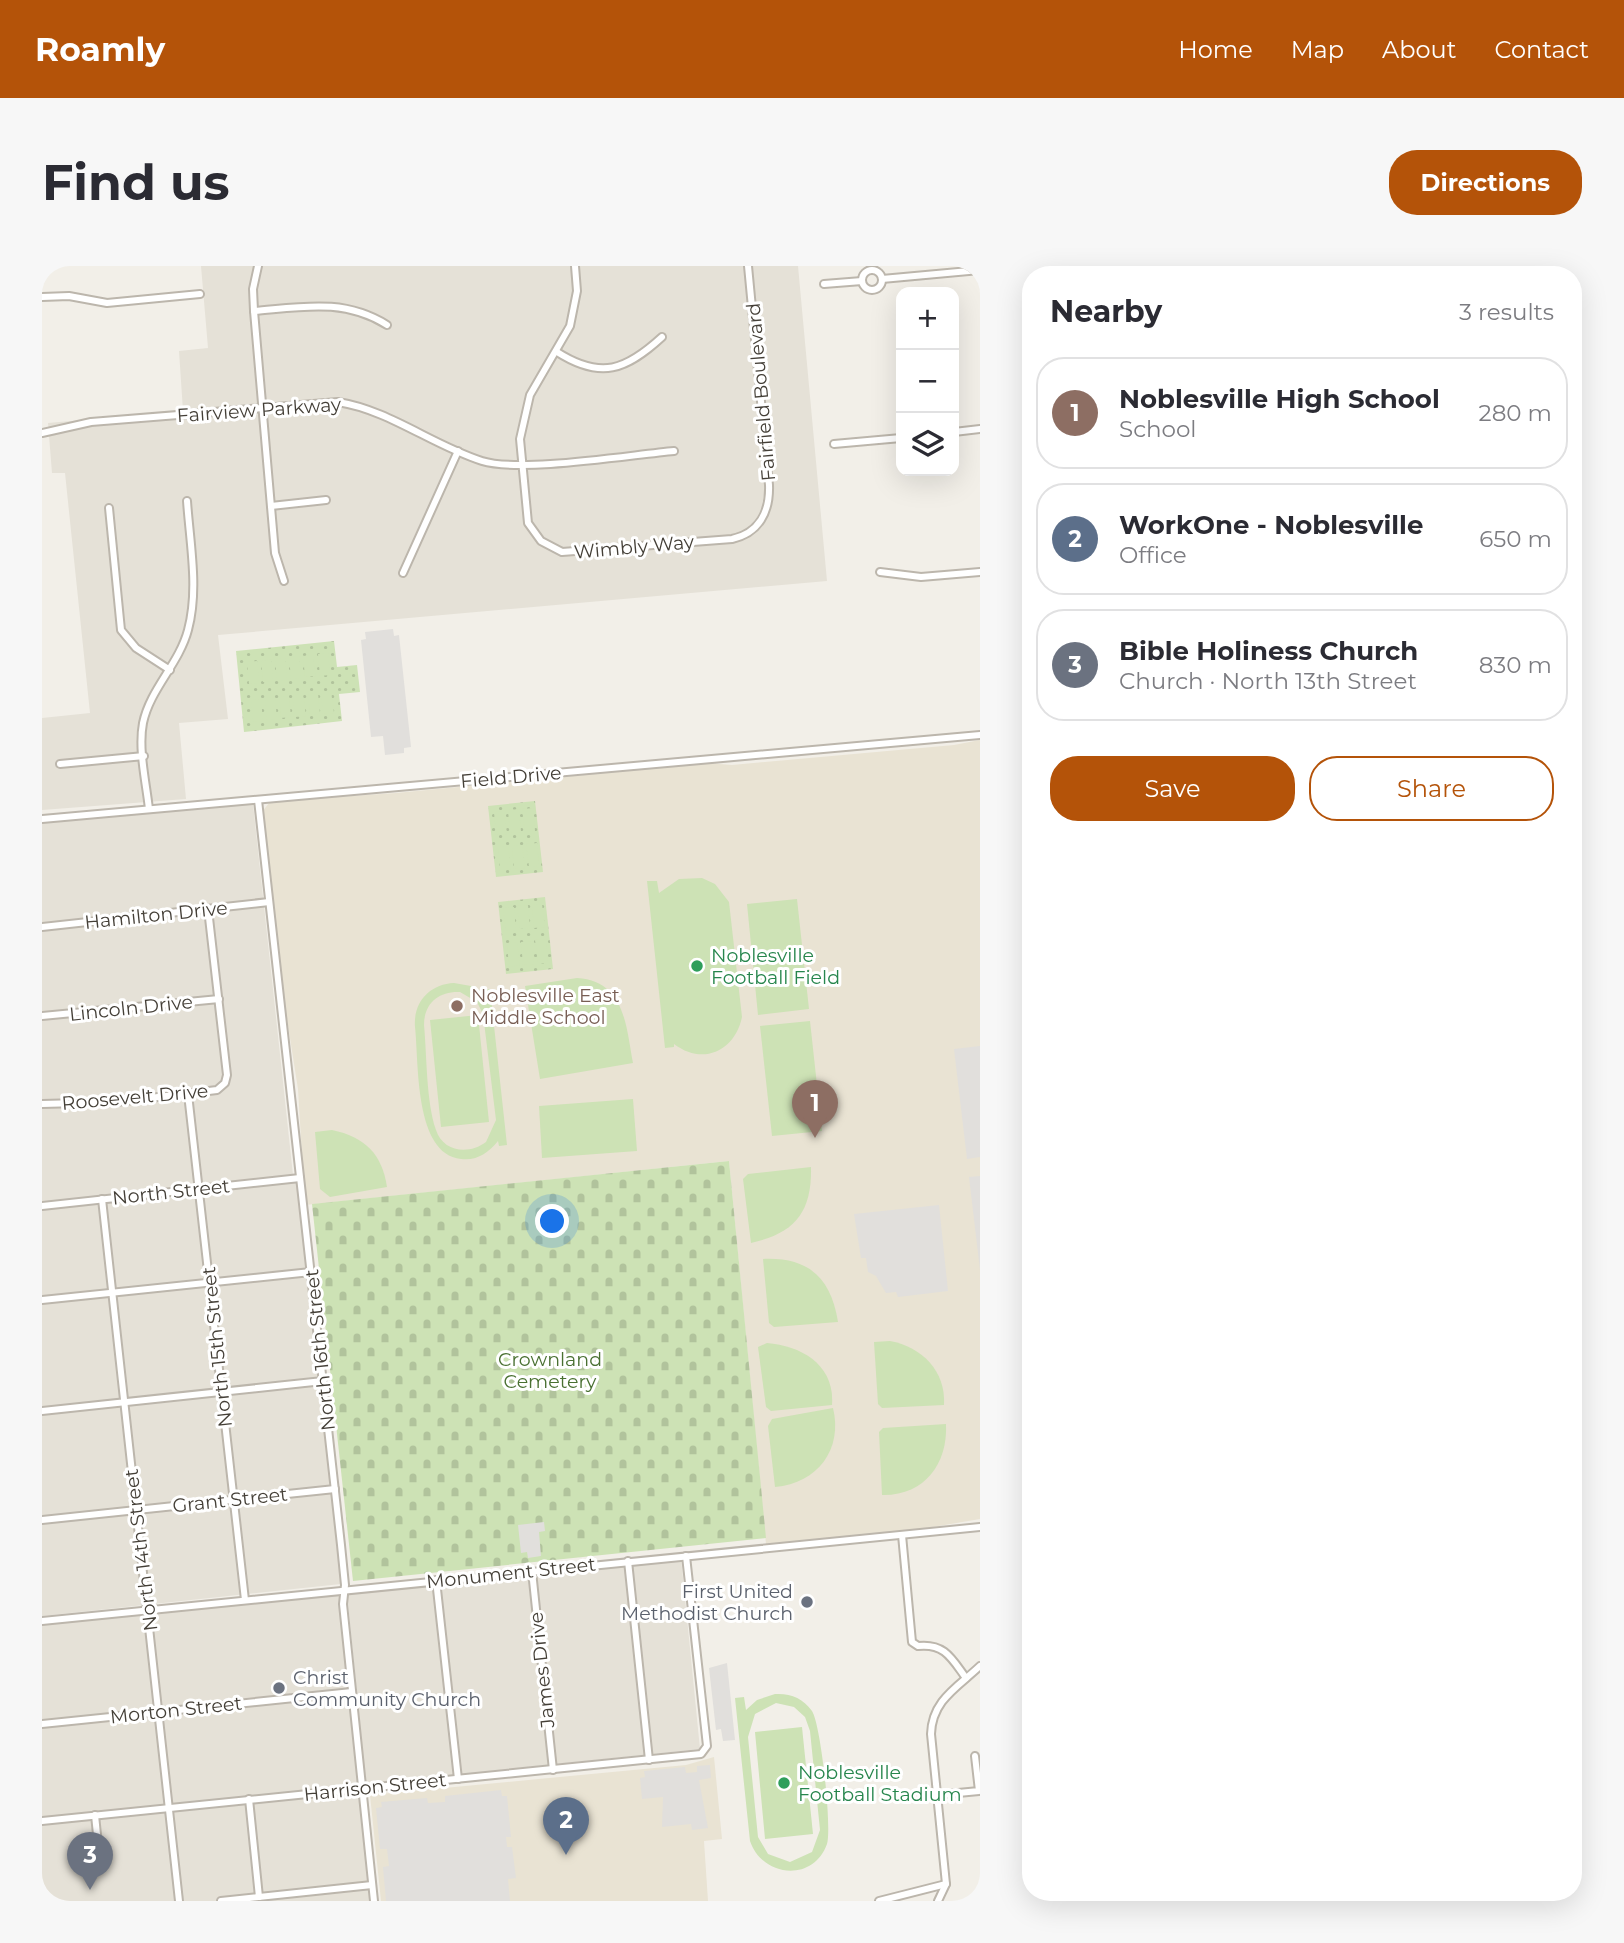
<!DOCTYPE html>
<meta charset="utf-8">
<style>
:root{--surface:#fff;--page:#f7f7f7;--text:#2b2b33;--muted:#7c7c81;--line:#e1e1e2;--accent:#b45309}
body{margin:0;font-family:Montserrat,sans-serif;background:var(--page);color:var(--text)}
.controls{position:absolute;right:21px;top:21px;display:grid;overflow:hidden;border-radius:14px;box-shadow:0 7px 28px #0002}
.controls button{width:63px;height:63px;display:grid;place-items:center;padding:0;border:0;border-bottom:2px solid var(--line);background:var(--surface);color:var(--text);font:35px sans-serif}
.you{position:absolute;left:511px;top:956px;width:24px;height:24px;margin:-18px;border:5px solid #fff;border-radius:50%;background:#1a73e8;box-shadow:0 0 0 10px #1a73e833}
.badge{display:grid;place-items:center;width:46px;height:46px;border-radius:50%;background:var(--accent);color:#fff;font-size:23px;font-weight:700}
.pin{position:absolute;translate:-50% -58px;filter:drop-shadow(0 2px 4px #0008)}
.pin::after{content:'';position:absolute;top:37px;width:24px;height:21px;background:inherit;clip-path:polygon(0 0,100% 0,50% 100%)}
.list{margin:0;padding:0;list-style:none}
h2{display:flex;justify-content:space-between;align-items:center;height:91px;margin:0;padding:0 28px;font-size:30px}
h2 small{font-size:23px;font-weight:400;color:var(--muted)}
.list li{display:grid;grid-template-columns:46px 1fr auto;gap:21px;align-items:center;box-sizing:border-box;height:112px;margin:0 14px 14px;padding:0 14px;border:2px solid var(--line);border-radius:28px}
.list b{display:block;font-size:26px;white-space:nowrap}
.list p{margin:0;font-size:23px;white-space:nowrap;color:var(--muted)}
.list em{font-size:23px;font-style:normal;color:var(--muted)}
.actions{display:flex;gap:14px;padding:21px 28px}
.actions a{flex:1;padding:16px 0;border:2px solid var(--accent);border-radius:28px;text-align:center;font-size:24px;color:var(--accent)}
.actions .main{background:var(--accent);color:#fff}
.icon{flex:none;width:38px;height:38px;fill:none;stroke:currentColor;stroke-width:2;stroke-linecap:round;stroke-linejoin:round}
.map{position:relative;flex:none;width:938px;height:1635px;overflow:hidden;border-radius:28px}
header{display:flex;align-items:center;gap:42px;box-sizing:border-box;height:98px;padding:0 35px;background:var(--accent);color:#fff}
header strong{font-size:33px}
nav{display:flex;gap:38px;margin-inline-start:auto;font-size:24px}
.intro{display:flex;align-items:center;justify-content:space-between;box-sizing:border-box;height:168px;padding:0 42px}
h1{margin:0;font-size:49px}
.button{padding:18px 32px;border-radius:28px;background:var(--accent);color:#fff;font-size:24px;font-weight:700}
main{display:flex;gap:42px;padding:0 42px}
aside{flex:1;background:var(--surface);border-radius:28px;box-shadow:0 7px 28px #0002}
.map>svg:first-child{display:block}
.residential{fill:#e5e1d7}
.education{fill:#e9e3d3}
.cemetery{fill:url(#cemetery-stones)}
.park{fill:url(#park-dots)}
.pitch{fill:#cde2b5;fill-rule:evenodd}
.parking{fill:#e1dfdc}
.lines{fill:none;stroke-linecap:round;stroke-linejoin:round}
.minor-casing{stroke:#bcb6ac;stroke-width:10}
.minor{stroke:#fff;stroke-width:6}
.leisure-dot{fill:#2e9e5b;stroke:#fff;stroke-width:2.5}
.education-dot{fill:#8d6e63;stroke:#fff;stroke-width:2.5}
.worship-dot{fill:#6b7280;stroke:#fff;stroke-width:2.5}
.labels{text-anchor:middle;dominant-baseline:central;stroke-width:6;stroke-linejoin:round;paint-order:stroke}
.street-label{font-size:19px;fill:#443f37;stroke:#fff}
.leisure-label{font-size:19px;fill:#27864d;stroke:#fff;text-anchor:start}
.education-label{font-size:19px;fill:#785e54;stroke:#fff;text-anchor:start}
.park-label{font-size:19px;fill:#497031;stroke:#fff}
.worship-label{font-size:19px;fill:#5b616d;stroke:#fff;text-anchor:end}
</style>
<header>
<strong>Roamly</strong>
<nav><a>Home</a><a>Map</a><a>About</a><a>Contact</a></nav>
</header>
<div class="intro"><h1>Find us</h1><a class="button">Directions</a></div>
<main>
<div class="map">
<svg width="938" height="1635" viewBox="0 0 938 1635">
<defs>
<pattern id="cemetery-stones" width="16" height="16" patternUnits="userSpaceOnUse" patternTransform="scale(1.75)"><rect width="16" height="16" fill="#cde2b5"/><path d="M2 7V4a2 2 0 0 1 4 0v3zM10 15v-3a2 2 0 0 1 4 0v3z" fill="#b1c39c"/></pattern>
<pattern id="park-dots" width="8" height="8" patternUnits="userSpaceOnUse" patternTransform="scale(1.75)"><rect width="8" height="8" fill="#cde2b5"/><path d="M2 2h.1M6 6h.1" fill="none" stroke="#b1c39c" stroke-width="1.8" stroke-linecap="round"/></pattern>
</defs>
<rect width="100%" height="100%" fill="#f2efe8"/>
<g class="residential">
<polygon points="159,0 756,0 785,315 176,369 186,453 137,457 144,533 0,544 0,452 48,447 23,207 10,207 6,157 141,145 137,85 166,82"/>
<polygon points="211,538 251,909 0,936 0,556"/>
<polygon points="255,915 265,1003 0,1030 0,942"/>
<polygon points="265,1011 299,1318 0,1350 0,1037"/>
<polygon points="639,1292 658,1483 324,1518 305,1327"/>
<polygon points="298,1328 329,1635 0,1635 0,1358"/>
</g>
<g class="education">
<polygon points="938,474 938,1253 879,1263 724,1278 687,895 263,939 256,823 239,715 220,546 227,537 236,535 354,527 665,497 690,499 912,479"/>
<polygon points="672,1491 680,1573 662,1575 666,1635 339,1635 328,1529 644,1499"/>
</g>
<polygon class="cemetery" points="687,895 724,1272 311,1315 270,938"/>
<g class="park">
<polygon points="292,375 295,401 315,399 318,426 297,428 300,455 202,466 194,385"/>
<polygon points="493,535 501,606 454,611 446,540"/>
<polygon points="503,631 511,703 464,708 456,636"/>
</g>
<g class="pitch">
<polygon points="286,387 288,409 278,410 276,388"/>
<polygon points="271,389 274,410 263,411 261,390"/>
<polygon points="257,390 259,412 249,413 247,391"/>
<polygon points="243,392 245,414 235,415 233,393"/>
<polygon points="229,393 231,415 221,416 219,395"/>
<polygon points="215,395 217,417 207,418 205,396"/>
<polygon points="289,425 292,447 281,448 279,426"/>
<polygon points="276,427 278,448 268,449 266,428"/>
<polygon points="261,428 264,450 253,451 251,429"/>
<polygon points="247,430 249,451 239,452 237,431"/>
<polygon points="233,431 235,453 225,454 223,432"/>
<polygon points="219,433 221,455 211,456 209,434"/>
<polygon points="491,542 493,565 483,566 480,543"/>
<polygon points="477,543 479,566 468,567 466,544"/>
<polygon points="462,545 465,568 454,569 452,546"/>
<polygon points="495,577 497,600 487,601 484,578"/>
<polygon points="480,579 483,602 472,603 470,580"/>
<polygon points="466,580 469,603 458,605 456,581"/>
<path d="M 660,612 L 673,618 L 687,636 L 700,751 C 693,785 661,800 632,778 L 632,781 L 623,782 L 605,615 L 615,615 L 617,627 L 637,613 Z"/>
<polygon points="755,633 767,743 716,749 705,638"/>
<polygon points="500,638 503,661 492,662 490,639"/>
<polygon points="486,639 488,662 478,663 475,640"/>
<polygon points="472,641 474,664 464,665 461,642"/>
<polygon points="504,673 506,697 496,698 493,674"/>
<polygon points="490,675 492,698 481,699 479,676"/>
<polygon points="475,676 478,699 467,701 465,677"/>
<path d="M 535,712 C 583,715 584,760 591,797 L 498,813 L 483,720 Z"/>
<path d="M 412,717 L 429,720 L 439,728 L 440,724 L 448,723 L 465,879 L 457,880 L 456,875 C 446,887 435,895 419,893 C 372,888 377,797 373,761 C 371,736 388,718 412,717 ZM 418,726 L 435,736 L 441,748 L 454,854 L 444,876 C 427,889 401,886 394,864 C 384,835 385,790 382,759 C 382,737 397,725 418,726 Z"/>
<polygon points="436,749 447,856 399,861 388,754"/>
<polygon points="768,755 780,865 730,870 718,760"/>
<polygon points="591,833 595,885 500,892 497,840"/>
<path d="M 290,864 C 323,871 340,888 345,921 L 288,931 L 278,923 L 273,866 Z"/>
<path d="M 769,901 C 770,946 753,967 709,977 L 701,913 L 706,908 Z"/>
<path d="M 721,993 C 767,991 789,1012 796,1056 L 732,1061 L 727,1057 Z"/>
<path d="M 848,1075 C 880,1081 904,1105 902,1139 L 840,1142 L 836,1138 L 832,1076 Z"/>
<path d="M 725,1077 C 760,1080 793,1099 790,1139 L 729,1145 L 724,1141 L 716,1081 Z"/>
<path d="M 791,1142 C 801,1183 776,1217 733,1221 L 726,1160 L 730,1153 Z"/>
<path d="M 904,1158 C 906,1198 882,1230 840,1229 L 837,1166 L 841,1162 Z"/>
<path d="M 733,1428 C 748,1427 761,1432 770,1445 C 779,1459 790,1562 785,1578 C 771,1617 720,1611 708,1575 L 693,1432 L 702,1431 L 704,1444 L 715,1434 ZM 734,1437 L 752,1441 L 763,1451 L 768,1465 L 778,1564 L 770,1586 L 748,1596 L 726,1588 L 716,1571 L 706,1471 L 713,1448 Z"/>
<polygon points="760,1461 771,1568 723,1573 713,1466"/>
</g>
<g class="parking">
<polygon points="351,363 352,370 357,369 369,481 362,482 362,487 343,489 341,470 329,471 319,374 324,373 323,366"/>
<polygon points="938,780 938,891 925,893 912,783"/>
<polygon points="938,910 938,1004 927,911"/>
<polygon points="897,939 906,1025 856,1031 854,1026 844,1027 834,1010 826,1006 824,992 819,992 812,948"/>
<polygon points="502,1256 503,1265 497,1266 499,1290 486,1292 485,1286 479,1287 476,1259"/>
<polygon points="685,1397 693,1474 681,1475 679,1463 674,1464 667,1402"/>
<polygon points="668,1499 669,1512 657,1514 666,1562 650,1564 649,1558 620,1561 621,1531 600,1533 598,1512 603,1511 602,1505 643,1501 644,1507 655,1506 655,1500"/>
<polygon points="459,1524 460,1530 465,1530 469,1571 464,1571 465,1581 470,1581 474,1612 466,1613 468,1635 344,1635 341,1601 347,1600 345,1583 338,1583 334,1542 340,1541 339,1536 385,1532 386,1537 403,1536 403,1530"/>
</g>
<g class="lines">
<g class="minor-casing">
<g id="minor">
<polyline points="216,0 211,23 212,45 233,287 242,315"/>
<path d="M 533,0 L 535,25 L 528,60 L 488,129 L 478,173 L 486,257 L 499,275 L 520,286 L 690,273 C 717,267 728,246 727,219 L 706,0"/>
<circle cx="830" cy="14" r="10"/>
<polyline points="840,13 938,4"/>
<polyline points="782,18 820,15"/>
<polyline points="0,31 27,30 65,37 158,28"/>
<path d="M 212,45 C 260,41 302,32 345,59"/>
<path d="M 515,86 C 559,114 584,104 620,71"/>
<polyline points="912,166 938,163"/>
<path d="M 0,167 L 49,156 L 296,136 C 347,144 390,179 440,195 C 479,207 587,189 632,185"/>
<polyline points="792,178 859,172"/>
<polyline points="229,240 284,234"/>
<polyline points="67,242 79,364 94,382 128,404"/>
<polyline points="838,306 879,311 938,306"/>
<polyline points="361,307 416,185"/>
<polyline points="18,498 102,490"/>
<polyline points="216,534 299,1279 303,1319 301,1338 332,1635"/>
<path d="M 107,543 C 104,516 96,483 101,457 C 108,423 137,398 146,364 C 157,323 148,278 145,235"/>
<polyline points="0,553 938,469"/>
<polyline points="0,661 227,636"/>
<polyline points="0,750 177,733"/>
<polyline points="146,828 203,1334"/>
<polyline points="0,838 74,836 175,824 183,817 185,809 166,643"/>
<polyline points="60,933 137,1635"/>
<polyline points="0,940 258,912"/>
<polyline points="0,1034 269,1006"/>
<polyline points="0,1145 281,1115"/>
<polyline points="0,1254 293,1223"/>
<path d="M 860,1269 L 870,1376 L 876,1380 C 903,1377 910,1393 924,1412"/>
<polyline points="586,1295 607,1494"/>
<polyline points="490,1305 511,1504"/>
<polyline points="394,1314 416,1513"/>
<polyline points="0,1355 938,1261"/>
<polyline points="0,1458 310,1426"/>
<polyline points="895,1529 937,1525 933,1490"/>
<polyline points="207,1533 217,1631"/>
<polyline points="53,1549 58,1598"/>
<polyline points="0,1555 659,1488 665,1480 644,1290"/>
<polyline points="179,1635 330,1619"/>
<polyline points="837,1635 904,1618"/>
<path d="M 896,1635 L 904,1618 L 889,1468 C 890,1434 916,1421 938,1400"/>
</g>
</g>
<use href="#minor" class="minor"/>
</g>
<g class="leisure-dot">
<circle cx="655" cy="700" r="7"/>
<circle cx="742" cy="1517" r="7"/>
</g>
<circle class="education-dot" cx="415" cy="740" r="7"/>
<g class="worship-dot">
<circle cx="765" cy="1336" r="7"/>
<circle cx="237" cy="1422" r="7"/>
</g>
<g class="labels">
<g class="street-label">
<text transform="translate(719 126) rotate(-95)">Fairfield Boulevard</text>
<text transform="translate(217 144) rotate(-4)">Fairview Parkway</text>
<text transform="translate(592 281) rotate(-5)">Wimbly Way</text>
<text transform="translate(469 511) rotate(-5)">Field Drive</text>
<text transform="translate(114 649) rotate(-6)">Hamilton Drive</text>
<text transform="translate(89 742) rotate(-6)">Lincoln Drive</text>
<text transform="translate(93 831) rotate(-5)">Roosevelt Drive</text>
<text transform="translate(129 926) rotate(-6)">North Street</text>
<text transform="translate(175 1081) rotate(-96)">North 15th Street</text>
<text transform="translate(278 1084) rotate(-96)">North 16th Street</text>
<text transform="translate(188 1234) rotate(-6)">Grant Street</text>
<text transform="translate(99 1284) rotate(-97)">North 14th Street</text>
<text transform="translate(469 1307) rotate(-6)">Monument Street</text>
<text transform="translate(500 1404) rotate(-96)">James Drive</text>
<text transform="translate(134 1444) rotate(-6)">Morton Street</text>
<text transform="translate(333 1521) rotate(-6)">Harrison Street</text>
</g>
<g class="leisure-label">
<text x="669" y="689">Noblesville<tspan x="669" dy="22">Football Field</tspan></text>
<text x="756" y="1506">Noblesville<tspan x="756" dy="22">Football Stadium</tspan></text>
</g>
<g class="education-label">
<text x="429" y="729">Noblesville East<tspan x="429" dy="22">Middle School</tspan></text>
</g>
<g class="park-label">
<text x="508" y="1093">Crownland<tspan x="508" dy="22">Cemetery</tspan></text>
</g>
<g class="worship-label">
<text x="751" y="1325">First United<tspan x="751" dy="22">Methodist Church</tspan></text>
<text x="251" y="1411" text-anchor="start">Christ<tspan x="251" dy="22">Community Church</tspan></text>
</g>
</g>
</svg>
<div class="controls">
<button>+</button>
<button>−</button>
<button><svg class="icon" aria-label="layers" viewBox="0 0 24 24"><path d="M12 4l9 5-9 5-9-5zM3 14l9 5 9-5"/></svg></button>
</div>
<div class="you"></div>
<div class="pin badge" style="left:773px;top:872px;background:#8d6e63">1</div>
<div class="pin badge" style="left:524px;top:1589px;background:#5c6f8a">2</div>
<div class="pin badge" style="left:48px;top:1624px;background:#6b7280">3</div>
</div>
<aside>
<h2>Nearby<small>3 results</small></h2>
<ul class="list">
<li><span class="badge" style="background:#8d6e63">1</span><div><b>Noblesville High School</b><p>School</p></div><em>280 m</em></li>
<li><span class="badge" style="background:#5c6f8a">2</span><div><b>WorkOne - Noblesville</b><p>Office</p></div><em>650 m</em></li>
<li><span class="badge" style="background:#6b7280">3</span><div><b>Bible Holiness Church</b><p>Church · North 13th Street</p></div><em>830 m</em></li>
</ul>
<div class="actions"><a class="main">Save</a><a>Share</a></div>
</aside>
</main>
